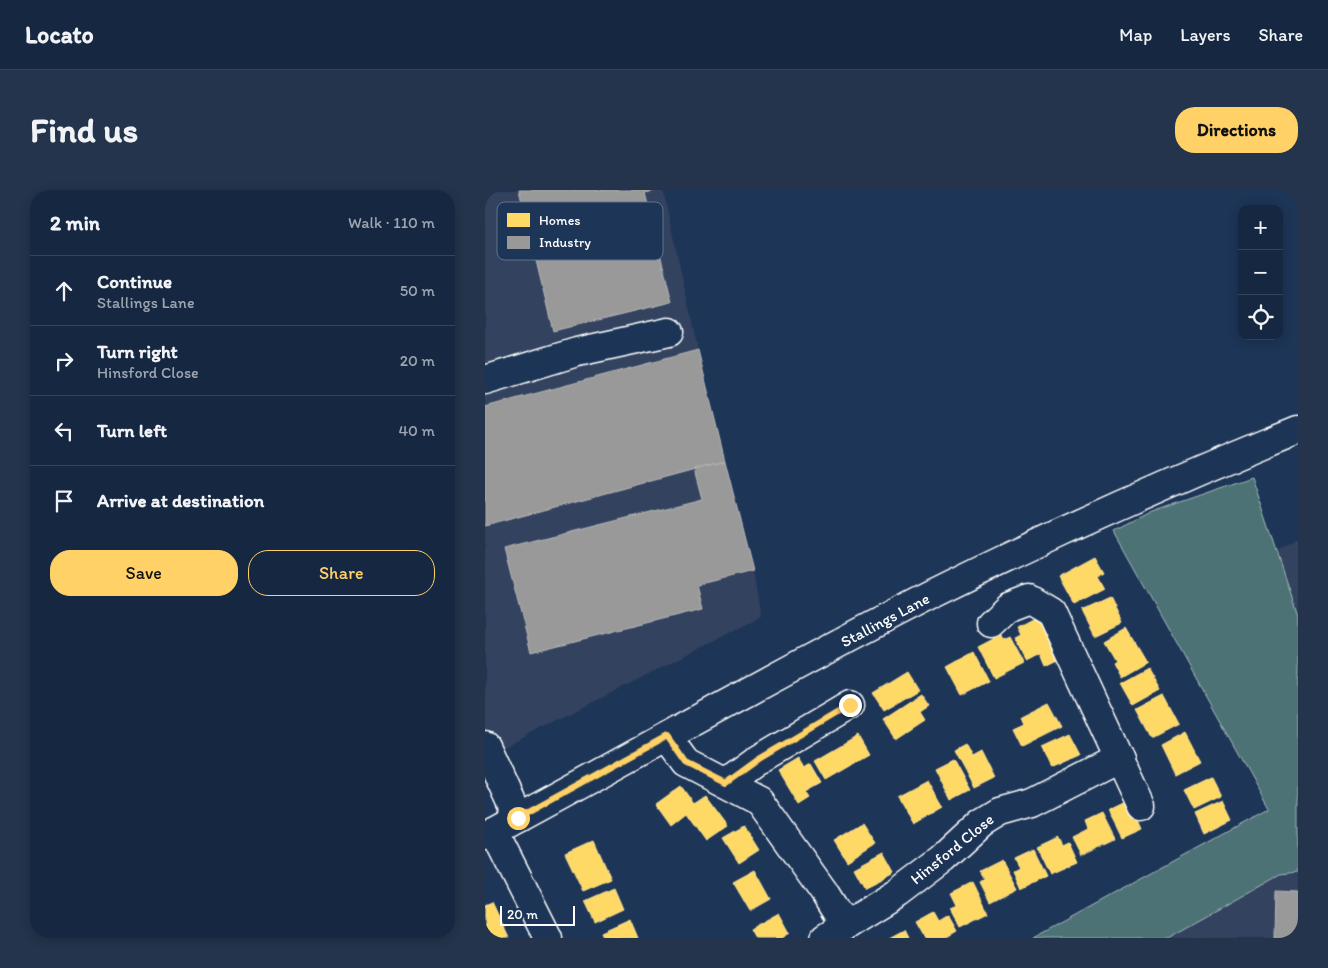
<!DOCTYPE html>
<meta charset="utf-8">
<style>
:root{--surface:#162841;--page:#23344c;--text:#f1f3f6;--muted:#9ea6b1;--line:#35445a;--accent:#ffd166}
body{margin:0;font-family:Itim,sans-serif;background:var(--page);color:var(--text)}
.controls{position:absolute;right:15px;top:15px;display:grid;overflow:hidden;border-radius:10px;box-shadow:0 2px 12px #0003}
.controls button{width:45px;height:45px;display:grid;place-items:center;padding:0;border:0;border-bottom:1px solid var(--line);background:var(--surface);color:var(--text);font:25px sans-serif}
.scale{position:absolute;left:15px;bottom:12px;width:75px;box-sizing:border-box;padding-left:5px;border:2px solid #fff;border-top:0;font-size:14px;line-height:18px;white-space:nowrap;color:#fff;-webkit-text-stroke:4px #1d3557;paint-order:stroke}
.stop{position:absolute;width:15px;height:15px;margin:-11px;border:4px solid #ffd166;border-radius:50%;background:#fff}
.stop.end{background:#ffd166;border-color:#fff;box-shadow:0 1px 5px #0008}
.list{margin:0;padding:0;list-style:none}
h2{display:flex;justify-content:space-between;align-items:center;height:65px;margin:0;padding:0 20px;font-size:21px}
h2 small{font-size:16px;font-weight:400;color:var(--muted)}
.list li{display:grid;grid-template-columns:32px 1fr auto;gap:15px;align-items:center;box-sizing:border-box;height:70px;padding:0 20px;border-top:1px solid var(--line)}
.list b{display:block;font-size:19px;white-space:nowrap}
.list p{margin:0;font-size:16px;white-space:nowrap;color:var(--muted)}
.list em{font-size:16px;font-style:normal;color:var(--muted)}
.actions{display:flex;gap:10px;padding:15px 20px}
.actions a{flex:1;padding:11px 0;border:1px solid var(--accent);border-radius:20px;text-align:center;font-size:18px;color:var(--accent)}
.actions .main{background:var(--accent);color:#111}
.icon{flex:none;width:28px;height:28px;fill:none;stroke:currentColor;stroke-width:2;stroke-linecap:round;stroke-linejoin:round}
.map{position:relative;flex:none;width:813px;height:748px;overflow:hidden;border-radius:20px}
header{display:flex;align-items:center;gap:30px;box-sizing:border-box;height:70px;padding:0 25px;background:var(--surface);border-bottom:1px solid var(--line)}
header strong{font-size:24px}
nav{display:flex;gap:28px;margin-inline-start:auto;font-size:18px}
.intro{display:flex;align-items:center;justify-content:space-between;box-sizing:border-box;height:120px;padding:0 30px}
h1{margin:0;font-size:35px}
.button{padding:12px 22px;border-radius:20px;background:var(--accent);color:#111;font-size:18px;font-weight:700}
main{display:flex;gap:30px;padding:0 30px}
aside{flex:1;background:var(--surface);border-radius:20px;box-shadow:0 2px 12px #0003}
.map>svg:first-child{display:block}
.built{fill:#32435e}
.green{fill:#4d7274;stroke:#a6b8ba}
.homes{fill:#ffd966;stroke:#ffe494}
.industry{fill:#999;stroke:#b8b8b8}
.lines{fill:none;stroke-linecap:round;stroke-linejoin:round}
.minor-casing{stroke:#fff;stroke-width:31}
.major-casing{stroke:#fff;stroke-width:31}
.minor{stroke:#1d3557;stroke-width:28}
.major{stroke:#1d3557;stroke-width:28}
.route{stroke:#ffd166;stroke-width:6}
.labels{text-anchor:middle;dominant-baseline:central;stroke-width:5;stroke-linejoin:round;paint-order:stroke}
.street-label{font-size:16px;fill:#fff;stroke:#1d3557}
.key{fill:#1d3557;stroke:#617289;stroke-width:1}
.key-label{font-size:14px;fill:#fff}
</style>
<header>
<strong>Locato</strong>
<nav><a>Map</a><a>Layers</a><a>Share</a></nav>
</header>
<div class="intro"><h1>Find us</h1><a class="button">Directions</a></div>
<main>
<aside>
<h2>2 min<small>Walk · 110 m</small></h2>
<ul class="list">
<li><svg class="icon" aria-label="ahead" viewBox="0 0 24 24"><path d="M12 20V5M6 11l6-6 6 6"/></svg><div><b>Continue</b><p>Stallings Lane</p></div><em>50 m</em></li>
<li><svg class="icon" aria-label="right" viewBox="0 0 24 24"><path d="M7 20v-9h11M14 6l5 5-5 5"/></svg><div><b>Turn right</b><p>Hinsford Close</p></div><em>20 m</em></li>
<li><svg class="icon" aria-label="left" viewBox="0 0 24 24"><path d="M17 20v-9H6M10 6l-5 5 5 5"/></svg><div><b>Turn left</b></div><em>40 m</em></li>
<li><svg class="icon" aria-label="arrive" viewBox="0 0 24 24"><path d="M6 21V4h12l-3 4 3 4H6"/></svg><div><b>Arrive at destination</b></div></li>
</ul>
<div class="actions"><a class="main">Save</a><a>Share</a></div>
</aside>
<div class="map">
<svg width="813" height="748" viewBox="0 0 813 748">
<rect width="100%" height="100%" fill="#1d3557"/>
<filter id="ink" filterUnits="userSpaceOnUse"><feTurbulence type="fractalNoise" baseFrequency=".02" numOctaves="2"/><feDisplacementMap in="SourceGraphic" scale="10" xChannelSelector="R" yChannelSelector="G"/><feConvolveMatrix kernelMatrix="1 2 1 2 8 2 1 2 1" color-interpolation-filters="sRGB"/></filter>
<g filter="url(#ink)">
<g class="built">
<polygon points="0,0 178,0 213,160 268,381 276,427 0,567"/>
<polygon points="813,348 813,748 682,748 796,684 791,363"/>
</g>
<polygon class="green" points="767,287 813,425 813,682 796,684 682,748 548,748 784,619 629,341 666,322"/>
<g class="homes">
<polygon points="610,366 619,382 613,386 620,399 589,415 573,386"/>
<polygon points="625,408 637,433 610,446 597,421"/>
<polygon points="553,426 575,469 561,476 556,464 542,471 530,448 536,445 532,437"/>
<polygon points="641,438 661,472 635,487 627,472 630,470 619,451"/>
<polygon points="516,445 519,450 525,447 539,473 509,488 493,457"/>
<polygon points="489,462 504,491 477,505 462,477"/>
<polygon points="662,478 675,501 648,516 635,493"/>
<polygon points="422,482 433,500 399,520 388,503"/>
<polygon points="436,504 444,516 435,522 440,530 411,549 398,529"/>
<polygon points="679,506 694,534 667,548 652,520"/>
<polygon points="564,512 577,536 537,556 528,538 539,533 536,526"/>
<polygon points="700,542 715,571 690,584 676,555"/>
<polygon points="585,544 596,565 567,578 557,557"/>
<polygon points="373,546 384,565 341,590 330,571"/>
<polygon points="480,554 487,567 496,562 509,588 489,598 469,560"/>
<polygon points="313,568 319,578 326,574 337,593 321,602 325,608 314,615 293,580"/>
<polygon points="468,569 485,600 466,610 450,578"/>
<polygon points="726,587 736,607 709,620 699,600"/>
<polygon points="442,590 457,617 428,634 412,606"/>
<polygon points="196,596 208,613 220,605 243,636 221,651 201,623 186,635 171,614"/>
<polygon points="644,610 657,639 637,648 623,620"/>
<polygon points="738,611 747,630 719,644 710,624"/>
<polygon points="617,623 630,649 596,665 587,647 603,639 600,631"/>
<polygon points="377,633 390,653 362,671 349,650"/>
<polygon points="259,636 274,660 254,673 238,648"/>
<polygon points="573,647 577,655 583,652 592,672 565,684 552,657"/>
<polygon points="109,650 126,689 98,701 80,663"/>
<polygon points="548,659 561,686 536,698 528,680 534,677 529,668"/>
<polygon points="399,662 410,682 380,698 369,678"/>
<polygon points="517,670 532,698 505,712 495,692 500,689 495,681"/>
<polygon points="270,680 286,709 265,721 248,692"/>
<polygon points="488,692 503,723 475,737 465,718 472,715 466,703"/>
<polygon points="129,698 138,719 110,732 100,711"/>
<polygon points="7,712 24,748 0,748 0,715"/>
<polygon points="448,722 453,731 463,725 472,741 460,748 439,748 430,732"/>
<polygon points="294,723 305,743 297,748 270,748 265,739"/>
<polygon points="145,729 153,748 119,748 116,742"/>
<polygon points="419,740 423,748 404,748"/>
</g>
<g class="industry">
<polygon points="34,0 174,0 160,3 187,112 68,141"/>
<polygon points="213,160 240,271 0,336 0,217"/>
<polygon points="240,271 268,381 212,395 218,419 46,462 19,359 217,309 209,279"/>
<polygon points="791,701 813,702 813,748 790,748"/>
</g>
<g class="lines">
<g class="minor-casing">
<g id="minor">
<polyline points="0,190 92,162 184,142"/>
<polyline points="506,433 523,417 544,409 566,422 656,616"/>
<polyline points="182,547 201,573 274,611 339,702 360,736"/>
<polyline points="0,556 33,628"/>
<polyline points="241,593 274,569 365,515"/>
<polyline points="9,641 63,748"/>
<polyline points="340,748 413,703 458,669 497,633 515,622 547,613 635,568"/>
</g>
</g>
<g class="major-casing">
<path id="major" d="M 0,646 C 149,566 296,481 446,405 C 566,345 689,290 813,240"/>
</g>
<use href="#minor" class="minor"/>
<use href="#major" class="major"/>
</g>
</g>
<g class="lines" filter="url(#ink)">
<polyline class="route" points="33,628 182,546 201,573 241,593 274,569 365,515"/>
</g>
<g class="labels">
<g class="street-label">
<text transform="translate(400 430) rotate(-28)">Stallings Lane</text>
<text transform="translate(467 659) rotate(-39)">Hinsford Close</text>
</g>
</g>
<rect x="12" y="12" width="166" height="58" rx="8" class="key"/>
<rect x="22" y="23" width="23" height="14" fill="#ffd966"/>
<rect x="22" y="46" width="23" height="13" fill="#999"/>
<g class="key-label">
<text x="54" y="35">Homes</text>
<text x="54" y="57">Industry</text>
</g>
</svg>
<div class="controls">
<button>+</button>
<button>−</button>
<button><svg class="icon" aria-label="locate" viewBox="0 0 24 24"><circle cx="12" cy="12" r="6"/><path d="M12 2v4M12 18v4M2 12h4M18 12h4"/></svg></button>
</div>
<div class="scale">20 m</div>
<div class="stop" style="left:33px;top:628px"></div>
<div class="stop end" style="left:365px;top:515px"></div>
</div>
</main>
